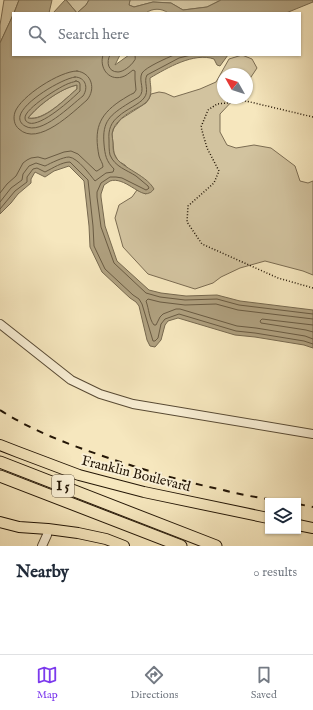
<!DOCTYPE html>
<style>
:root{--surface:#fff;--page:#f2f2f3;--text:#1f2937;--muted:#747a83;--line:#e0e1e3;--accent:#7c3aed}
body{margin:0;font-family:"IM FELL English",serif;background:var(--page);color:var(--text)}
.controls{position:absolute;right:12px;bottom:12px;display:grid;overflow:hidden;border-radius:0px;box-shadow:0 1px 3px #0004}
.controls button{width:36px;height:36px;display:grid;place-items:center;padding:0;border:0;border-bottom:1px solid var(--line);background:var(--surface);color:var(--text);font:20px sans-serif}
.compass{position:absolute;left:217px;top:68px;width:36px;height:36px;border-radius:50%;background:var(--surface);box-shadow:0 1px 3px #0004;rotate:309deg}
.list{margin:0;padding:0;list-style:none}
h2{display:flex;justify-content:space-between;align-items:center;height:52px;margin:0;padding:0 16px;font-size:17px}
h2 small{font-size:13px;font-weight:400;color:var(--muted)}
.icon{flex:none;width:22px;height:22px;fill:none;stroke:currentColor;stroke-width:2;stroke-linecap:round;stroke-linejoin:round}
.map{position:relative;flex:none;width:313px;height:546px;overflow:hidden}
.search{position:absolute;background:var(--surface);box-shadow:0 1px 3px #0004;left:12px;right:12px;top:12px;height:44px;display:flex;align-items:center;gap:10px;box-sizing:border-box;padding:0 14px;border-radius:0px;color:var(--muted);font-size:15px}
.sheet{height:108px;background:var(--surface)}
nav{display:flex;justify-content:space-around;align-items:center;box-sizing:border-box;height:56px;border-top:1px solid var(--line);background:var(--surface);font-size:11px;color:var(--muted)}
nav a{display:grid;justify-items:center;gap:2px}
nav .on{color:var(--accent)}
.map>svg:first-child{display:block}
.green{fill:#d2c39f;stroke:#7b6c52}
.water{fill:#afa07f;stroke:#77694f;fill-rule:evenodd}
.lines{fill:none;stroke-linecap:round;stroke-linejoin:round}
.shore{stroke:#6a5b42;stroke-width:1}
.minor-casing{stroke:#584a34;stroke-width:10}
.major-casing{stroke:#241606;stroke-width:12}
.highway-casing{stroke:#241606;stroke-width:13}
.path{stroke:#241606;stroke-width:1.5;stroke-dasharray:1 2;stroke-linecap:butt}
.minor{stroke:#f9efd5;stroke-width:8}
.major{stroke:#f6e7be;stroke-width:10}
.highway{stroke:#f6e7be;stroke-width:11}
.rail{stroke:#241606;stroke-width:2;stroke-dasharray:7 7;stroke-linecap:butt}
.labels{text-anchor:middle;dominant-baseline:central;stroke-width:4;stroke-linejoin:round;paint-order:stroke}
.shield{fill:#f9efd5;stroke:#645744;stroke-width:1}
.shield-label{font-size:13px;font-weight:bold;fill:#241606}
.street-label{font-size:14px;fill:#241606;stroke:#f9efd5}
</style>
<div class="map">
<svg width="313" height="546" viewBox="0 0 313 546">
<rect width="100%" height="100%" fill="#f6e7be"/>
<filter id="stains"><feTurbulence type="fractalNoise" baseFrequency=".005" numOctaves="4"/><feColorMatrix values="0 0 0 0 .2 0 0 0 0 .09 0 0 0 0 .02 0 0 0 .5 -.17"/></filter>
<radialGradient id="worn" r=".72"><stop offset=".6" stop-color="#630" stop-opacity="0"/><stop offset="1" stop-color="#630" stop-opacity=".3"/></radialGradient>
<g class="green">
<polygon points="4,0 19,0 14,13 13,13 13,15 0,43 0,25"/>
<polygon points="66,0 89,0 86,5 77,13"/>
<polygon points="130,0 221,0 207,7 183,10 171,3 153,2 134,7 129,5"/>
<polygon points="242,55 252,59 257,68 247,83 247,74 223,74 223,98 235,98 220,114 220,132 227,145 236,148 254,145 271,148 295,166 300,181 308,183 313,181 313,275 303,271 265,261 240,268 221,277 213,283 195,289 148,274 123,247 115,218 119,205 132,197 137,190 146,194 125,165 118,161 114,153 112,134 114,128 121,119 146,103 149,99 151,94 159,92 165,93 174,97 200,89 216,82 229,59"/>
<path d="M 77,85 L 77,89 C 65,99 44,121 28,118 C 39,105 59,89 77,85 Z"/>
</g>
<g class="water">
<polygon points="19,0 52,0 49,13 14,13"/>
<polygon points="65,0 66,0 77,13 53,13"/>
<path d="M 89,0 L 130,0 L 129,5 L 134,7 L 153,2 L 171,3 L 183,10 L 207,7 L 221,0 L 313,0 L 313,2 L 286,13 L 168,13 C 162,8 152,8 146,13 L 77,13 L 86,5 Z"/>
<path d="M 13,15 L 13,55 L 120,55 L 115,65 L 129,55 L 228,55 L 220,66 L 217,65 L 214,59 C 194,52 167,68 150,78 C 150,84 152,90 150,96 C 148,102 143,105 137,108 C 128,113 113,122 112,134 C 112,137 113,140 113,143 C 113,146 113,150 114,153 C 117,167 145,173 154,189 C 153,190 151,193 149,193 C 141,198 124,176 110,181 C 108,182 106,184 104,185 L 101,194 L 101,197 L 105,226 L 117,261 L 149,290 L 161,293 L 186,296 L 217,295 L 240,301 L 313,310 L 313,348 L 304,345 L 255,337 L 235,335 L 178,318 L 168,321 L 165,325 L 161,340 L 155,347 L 150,346 L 147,340 L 139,306 L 136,302 L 130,298 L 102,272 L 90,247 L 89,226 L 84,181 L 69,166 L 54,171 L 45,177 L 35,172 L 31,179 L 31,183 L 18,194 L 11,203 L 0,214 L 0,43 ZM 77,85 L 77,89 C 66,98 44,122 28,118 C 37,106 61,88 77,85 Z"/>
</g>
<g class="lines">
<g class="shore">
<path d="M 110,55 C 106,62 108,72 118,72 C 123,72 131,66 134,61 C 136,59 135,58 135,55"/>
<path d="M 191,55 L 179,58 L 147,75 C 143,82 150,91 144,98 C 140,104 125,110 119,116 C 111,122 108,130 109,140 C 109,145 109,151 110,155 C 115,167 127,170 136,176 C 140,179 144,183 148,186 L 149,188 L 148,189 L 146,190 L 122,178 L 116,177 L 110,177 L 101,183 L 97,192 L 97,197 L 101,227 L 114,263 L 146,293 L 160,297 L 185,300 L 217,299 L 239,305 L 313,314"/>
<path d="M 77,71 C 92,73 96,89 87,100 C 73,112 38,147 19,129 C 14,125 13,118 15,112 C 21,96 60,71 77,71 Z"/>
<path d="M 75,77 C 85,77 89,87 83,96 C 71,105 41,136 25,126 C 21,124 19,120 20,116 C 23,102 61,79 75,77 Z"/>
<path d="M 76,81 L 79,82 L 80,84 L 80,91 C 72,99 41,127 29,123 C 27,122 25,121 25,118 C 24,109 62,85 70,83 C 72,82 75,82 76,81 Z"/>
<path d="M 0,193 L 7,184 L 16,176 L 23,163 L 27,160 L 31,158 L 38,157 L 45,159 L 64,152 L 71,151 L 78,154 L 96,171 L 97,171 L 103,167 C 103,163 100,160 99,156 C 94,130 98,116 120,101 C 125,98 129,95 134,93 L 136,90 L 135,79 L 135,71 L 133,70 C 129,73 126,76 122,77 C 108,81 99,67 103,55"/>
<path d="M 0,202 L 11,188 L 22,180 L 23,174 L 29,166 L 36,163 L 45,166 C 51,163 63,157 69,157 C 78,158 90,175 95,181 L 106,173 L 113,172 L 114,169 C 106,161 105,155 104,144 C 102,121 110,115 129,103 C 132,101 136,99 139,97 C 146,90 138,81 142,73 C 146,67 167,58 174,55"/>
<path d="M 0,209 L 15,191 L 27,182 L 27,177 L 33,169 L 37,168 L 45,172 C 53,168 62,162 70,162 L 88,180 L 93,226 L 94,246 L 105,269 L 133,295 L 139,299 L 142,304 L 153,341 L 155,341 L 158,338 L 161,324 L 165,319 L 179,314 L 236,331 L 255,333 L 304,341 L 313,344"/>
<path d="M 313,319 L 238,310 L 216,304 L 185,305 L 160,302 L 148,299 L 146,301 C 149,309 149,319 154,325 L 156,325 L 160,317 L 163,314 L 176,309 L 180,309 L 237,326 L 256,328 L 305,336 L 313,339"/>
<polyline points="313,325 262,319 260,321 261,323 306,330 313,332"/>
</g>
<g class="minor-casing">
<g id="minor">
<polyline points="0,324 71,380 100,394 133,404 313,434"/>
<polyline points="42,546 47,535 48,529"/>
</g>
</g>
<g class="major-casing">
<g id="major">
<polyline points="0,445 18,452 79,475 144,492 268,518"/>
<polyline points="0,522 19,527 48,529 78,533 106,539 124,546"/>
<polyline points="298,525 313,528"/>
</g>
</g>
<g class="highway-casing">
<g id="highway">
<polyline points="0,462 216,546"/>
<polyline points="0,476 181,546"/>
</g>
</g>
<polyline class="path" points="313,117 246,101 217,104 208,110 201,127 207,148 219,171 214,183 188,206 187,222 202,244 278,278 313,288"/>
<use href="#minor" class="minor"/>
<use href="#major" class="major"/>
<use href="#highway" class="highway"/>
<g class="rail">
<path d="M 0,410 C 31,430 65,443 100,455 C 140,469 181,481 223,490 C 241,495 261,498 280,501"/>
<polyline points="298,504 313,507"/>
</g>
</g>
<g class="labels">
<rect class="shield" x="52" y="475" width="22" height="22" rx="3"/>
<g class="shield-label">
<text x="63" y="486">I 5</text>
</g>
<g class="street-label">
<text transform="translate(136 474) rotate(14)">Franklin Boulevard</text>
</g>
</g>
<rect width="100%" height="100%" filter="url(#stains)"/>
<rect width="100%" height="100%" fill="url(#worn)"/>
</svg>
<div class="controls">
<button><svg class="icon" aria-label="layers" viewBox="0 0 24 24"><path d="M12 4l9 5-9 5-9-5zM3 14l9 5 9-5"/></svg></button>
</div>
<svg class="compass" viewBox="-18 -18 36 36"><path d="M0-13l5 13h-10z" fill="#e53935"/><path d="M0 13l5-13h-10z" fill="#747a83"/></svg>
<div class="search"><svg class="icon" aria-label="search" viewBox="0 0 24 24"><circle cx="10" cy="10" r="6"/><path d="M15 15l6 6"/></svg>Search here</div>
</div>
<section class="sheet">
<h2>Nearby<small>0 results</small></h2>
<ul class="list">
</ul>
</section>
<nav>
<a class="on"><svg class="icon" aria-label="map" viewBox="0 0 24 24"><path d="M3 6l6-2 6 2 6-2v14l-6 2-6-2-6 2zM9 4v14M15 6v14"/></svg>Map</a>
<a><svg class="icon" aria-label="directions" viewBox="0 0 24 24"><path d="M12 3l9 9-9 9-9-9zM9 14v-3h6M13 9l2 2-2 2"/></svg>Directions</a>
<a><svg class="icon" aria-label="saved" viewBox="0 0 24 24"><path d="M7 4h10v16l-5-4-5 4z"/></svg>Saved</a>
</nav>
